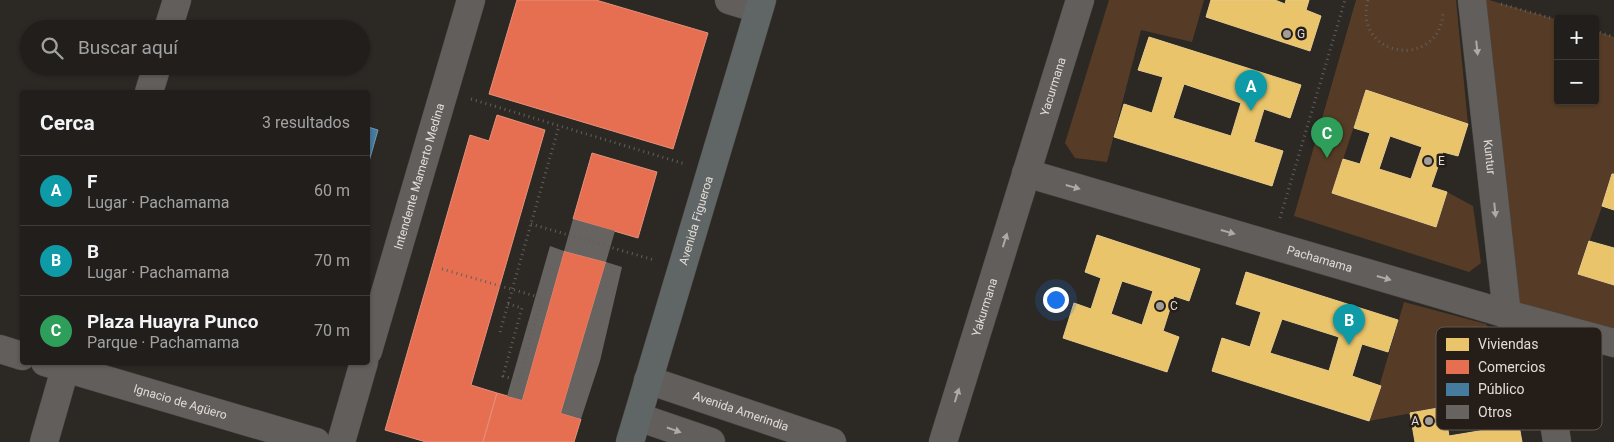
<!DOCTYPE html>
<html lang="es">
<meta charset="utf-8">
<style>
:root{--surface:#211e1b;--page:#2d2b28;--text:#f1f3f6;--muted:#a2a2a3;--line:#3e3c3a;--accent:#0b8043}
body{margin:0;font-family:Roboto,sans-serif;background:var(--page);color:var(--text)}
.controls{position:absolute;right:15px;top:15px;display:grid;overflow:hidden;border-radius:5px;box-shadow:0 1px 4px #0004}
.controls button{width:45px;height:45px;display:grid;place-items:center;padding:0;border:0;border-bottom:1px solid var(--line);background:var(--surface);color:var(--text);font:25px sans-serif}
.you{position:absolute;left:1055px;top:299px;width:18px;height:18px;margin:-12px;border:4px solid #fff;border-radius:50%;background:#1a73e8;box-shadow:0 0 0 8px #1a73e833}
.badge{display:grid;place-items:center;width:32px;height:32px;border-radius:50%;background:var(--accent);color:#fff;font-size:16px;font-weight:700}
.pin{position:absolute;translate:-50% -41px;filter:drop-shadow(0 1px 2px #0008)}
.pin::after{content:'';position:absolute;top:26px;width:18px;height:15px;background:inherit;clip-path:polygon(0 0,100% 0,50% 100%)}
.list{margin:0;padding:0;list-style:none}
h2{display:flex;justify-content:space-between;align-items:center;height:65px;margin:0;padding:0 20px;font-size:21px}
h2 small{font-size:16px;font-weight:400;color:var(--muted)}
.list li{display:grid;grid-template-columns:32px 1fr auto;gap:15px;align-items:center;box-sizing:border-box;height:70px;padding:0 20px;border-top:1px solid var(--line)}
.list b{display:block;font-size:19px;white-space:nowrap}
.list p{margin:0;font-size:16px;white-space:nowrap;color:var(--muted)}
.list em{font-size:16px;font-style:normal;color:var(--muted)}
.icon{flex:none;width:28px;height:28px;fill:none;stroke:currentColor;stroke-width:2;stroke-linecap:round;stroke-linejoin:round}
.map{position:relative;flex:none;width:1614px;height:442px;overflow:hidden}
.search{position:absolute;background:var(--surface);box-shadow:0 1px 4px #0004;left:20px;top:20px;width:350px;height:55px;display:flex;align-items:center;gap:12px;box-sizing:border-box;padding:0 18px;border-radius:28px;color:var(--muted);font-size:19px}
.panel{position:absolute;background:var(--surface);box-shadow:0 1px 4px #0004;left:20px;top:90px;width:350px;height:275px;border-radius:5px}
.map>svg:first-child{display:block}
.green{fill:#563c26}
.homes{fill:#e9c46a;stroke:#e7cb8b;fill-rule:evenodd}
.shops{fill:#e76f51;stroke:#e6907a}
.public{fill:#457b9d;stroke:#7498af}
.building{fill:#676360}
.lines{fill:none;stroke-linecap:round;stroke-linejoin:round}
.minor-casing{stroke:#494542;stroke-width:29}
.major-casing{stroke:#494542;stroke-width:29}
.path{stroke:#625f5d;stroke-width:3;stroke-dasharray:1 4;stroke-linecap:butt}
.minor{stroke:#615e5b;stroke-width:28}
.major{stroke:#606665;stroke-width:28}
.path-bridge{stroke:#625f5d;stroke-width:3;stroke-dasharray:1 4;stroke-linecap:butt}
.oneway{fill:#aeaaa6}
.poi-dot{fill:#a29d99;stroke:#251d17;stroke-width:2}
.labels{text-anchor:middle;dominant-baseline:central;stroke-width:5;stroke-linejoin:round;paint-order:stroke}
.poi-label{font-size:12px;fill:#e2dcd8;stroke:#251d17;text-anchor:start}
.street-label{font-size:12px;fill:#e2dcd8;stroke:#251d17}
.key{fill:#251d17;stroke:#5e5651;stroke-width:1}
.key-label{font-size:14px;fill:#e2dcd8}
</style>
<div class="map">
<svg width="1614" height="442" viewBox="0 0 1614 442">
<rect width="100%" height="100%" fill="#2c2824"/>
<g class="green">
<polygon points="1109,0 1204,0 1192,42 1141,30 1107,162 1075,158 1065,143"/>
<polygon points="1356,0 1456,0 1468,124 1366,90 1332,193 1435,227 1447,192 1473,206 1481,263 1469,272 1294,216"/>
<polygon points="1472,0 1489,0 1558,20 1558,101 1595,101 1595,31 1614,37 1614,174 1578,273 1614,285 1614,343 1507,314"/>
<polygon points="1404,302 1486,324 1517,372 1514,398 1444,407 1369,421"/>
</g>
<g class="homes">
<polygon points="1211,0 1275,0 1285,4 1286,0 1309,0 1306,10 1321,16 1310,51 1206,17"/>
<path d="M 1149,37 L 1301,85 L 1290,118 L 1264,109 L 1254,142 L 1283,151 L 1272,186 L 1114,137 L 1124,104 L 1152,113 L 1163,77 L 1138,70 ZM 1184,84 L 1241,103 L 1231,136 L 1173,118 Z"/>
<path d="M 1366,90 L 1468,124 L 1458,156 L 1443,152 L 1431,187 L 1447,192 L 1436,227 L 1332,193 L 1343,159 L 1360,164 L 1370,133 L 1354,128 ZM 1390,136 L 1422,147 L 1411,179 L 1379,169 Z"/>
<polygon points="1612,174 1614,174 1614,210 1602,206"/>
<path d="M 1097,235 L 1200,269 L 1189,301 L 1174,296 L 1163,331 L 1179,337 L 1167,372 L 1063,338 L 1074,303 L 1091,309 L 1101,278 L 1085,272 ZM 1122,281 L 1153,291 L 1142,325 L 1111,314 Z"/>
<polygon points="1589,241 1614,248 1614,285 1578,274"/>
<path d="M 1246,272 L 1398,320 L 1388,352 L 1362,344 L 1352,376 L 1381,386 L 1369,421 L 1212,371 L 1222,338 L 1250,347 L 1261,312 L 1236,304 ZM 1282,319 L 1339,337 L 1329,371 L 1270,353 Z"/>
<polygon points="1514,398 1522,442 1415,442 1410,413 1444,407 1449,436 1485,430 1480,404"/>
</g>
<g class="shops">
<polygon points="517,0 596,0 708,33 673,149 489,94"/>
<polygon points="497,115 545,130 471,385 497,393 483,442 426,442 385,430 470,135 489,141"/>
<polygon points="592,153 657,172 638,238 573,219"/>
<polygon points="564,251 606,262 561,413 581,419 574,442 483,442 497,393 522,400"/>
</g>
<polygon class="public" points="368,127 378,130 368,165"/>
<g class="building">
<polygon points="573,219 615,231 606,262 622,267 600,361 581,419 561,413 606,262 564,251"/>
<polygon points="550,246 564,251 522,400 507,396"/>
</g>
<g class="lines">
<g class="minor-casing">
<g id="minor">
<polyline points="729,0 759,9"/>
<path id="s1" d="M 1472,0 L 1507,314 L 1547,377 L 1557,442"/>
<polyline points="168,29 177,0"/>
<polyline points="149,92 157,66"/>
<path id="s2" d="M 1026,173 L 1507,314 L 1614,343"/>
<polyline points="0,349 22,356"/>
<path id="s3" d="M 368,351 L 471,0"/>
<path id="s4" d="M 45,362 L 316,442"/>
<path id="s5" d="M 648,380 L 832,442"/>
<polyline points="638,417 711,442"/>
<polyline points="44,442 67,362"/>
<polyline points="341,442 364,362"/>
<path id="s6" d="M 943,442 L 1080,0"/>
</g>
</g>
<g class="major-casing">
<g id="major">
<path id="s7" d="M 630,442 L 762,0"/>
</g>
</g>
<g class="path">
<path d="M 1368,0 C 1352,57 1439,71 1443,13"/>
<polyline points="1501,4 1558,20"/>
<polyline points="1595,31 1614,37"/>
<polyline points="471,99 685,164"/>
<polyline points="1280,218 1345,0"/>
<polyline points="531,224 654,260"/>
<polyline points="508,304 522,308 503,376 519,381 542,298"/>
<polyline points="500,332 559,126"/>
</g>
<use href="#minor" class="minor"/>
<use href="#major" class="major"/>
<polyline class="path-bridge" points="442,269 542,298"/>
</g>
<defs><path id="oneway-solid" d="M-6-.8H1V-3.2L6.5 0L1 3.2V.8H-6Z" transform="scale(1.25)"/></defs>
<g class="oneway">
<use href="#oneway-solid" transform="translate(1477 48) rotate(84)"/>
<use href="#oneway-solid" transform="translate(1073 187) rotate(16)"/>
<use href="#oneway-solid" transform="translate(1495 210) rotate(84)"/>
<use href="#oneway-solid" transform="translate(1228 232) rotate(16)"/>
<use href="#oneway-solid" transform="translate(1005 240) rotate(-73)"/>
<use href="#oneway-solid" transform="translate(1384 278) rotate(16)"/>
<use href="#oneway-solid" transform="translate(957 395) rotate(-73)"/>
<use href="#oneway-solid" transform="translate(674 430) rotate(19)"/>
</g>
<g class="poi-dot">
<circle cx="1287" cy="34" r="5"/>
<circle cx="1428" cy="161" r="5"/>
<circle cx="1160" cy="306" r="5"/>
<circle cx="1429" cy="421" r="5"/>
</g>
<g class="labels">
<g class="poi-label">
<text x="1297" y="34">G</text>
<text x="1438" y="161">E</text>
<text x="1170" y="306">C</text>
<text x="1419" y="421" text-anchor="end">A</text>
</g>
<g class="street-label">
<text stroke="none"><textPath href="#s6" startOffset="372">Yacurmana</textPath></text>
<text stroke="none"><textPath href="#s1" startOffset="158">Kuntur</textPath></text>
<text stroke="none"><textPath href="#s3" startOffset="182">Intendente Mamerto Medina</textPath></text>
<text stroke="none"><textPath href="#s7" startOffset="231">Avenida Figueroa</textPath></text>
<text stroke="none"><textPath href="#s2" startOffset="306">Pachamama</textPath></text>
<text stroke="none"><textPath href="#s6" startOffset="141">Yakurmana</textPath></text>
<text stroke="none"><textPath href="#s4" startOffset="141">Ignacio de Agüero</textPath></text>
<text stroke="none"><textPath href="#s5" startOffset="98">Avenida Amerindia</textPath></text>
</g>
</g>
<rect x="1436" y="327" width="166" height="103" rx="8" class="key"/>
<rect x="1446" y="338" width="23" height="13" fill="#e9c46a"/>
<rect x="1446" y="360" width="23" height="14" fill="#e76f51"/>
<rect x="1446" y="383" width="23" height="13" fill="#457b9d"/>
<rect x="1446" y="405" width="23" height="14" fill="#676360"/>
<g class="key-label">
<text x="1478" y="349">Viviendas</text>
<text x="1478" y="372">Comercios</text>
<text x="1478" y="394">Público</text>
<text x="1478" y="417">Otros</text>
</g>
</svg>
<div class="controls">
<button>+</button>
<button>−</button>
</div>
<div class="you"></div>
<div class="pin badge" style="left:1251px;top:111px;background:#0f9aa8">A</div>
<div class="pin badge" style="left:1349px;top:345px;background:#0f9aa8">B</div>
<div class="pin badge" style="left:1327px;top:158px;background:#2e9e5b">C</div>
<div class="search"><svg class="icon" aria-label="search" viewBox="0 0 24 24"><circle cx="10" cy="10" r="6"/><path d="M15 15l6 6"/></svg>Buscar aquí</div>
<section class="panel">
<h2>Cerca<small>3 resultados</small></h2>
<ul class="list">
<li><span class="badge" style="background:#0f9aa8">A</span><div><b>F</b><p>Lugar · Pachamama</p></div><em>60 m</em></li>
<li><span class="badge" style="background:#0f9aa8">B</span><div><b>B</b><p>Lugar · Pachamama</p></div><em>70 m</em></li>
<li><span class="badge" style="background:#2e9e5b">C</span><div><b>Plaza Huayra Punco</b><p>Parque · Pachamama</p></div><em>70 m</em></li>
</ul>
</section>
</div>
